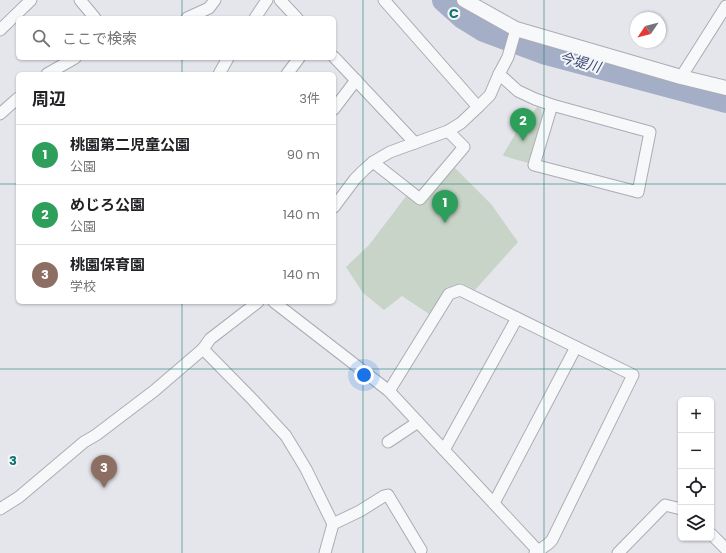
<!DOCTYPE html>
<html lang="ja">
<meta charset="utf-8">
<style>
:root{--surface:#fff;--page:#f2f2f2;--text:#202124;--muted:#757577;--line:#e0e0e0;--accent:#c25857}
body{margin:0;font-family:Poppins,"Noto Sans JP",sans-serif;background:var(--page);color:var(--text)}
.controls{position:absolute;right:12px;bottom:12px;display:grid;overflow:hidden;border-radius:6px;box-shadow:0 1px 3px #0004}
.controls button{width:36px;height:36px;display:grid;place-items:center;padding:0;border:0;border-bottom:1px solid var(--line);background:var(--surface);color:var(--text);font:20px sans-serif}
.compass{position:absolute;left:630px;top:12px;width:36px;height:36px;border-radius:50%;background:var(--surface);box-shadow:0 1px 3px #0004;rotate:235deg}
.you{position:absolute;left:364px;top:375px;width:14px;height:14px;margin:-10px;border:3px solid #fff;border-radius:50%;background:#1a73e8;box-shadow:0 0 0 6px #1a73e833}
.badge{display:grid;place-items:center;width:26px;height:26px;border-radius:50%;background:var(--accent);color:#fff;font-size:13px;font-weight:700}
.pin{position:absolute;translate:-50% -33px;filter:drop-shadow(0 1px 2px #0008)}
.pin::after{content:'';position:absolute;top:21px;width:14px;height:12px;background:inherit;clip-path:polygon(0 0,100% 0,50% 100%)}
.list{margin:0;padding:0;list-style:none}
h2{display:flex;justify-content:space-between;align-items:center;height:52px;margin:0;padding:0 16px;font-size:17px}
h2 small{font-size:13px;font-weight:400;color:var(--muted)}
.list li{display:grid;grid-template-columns:26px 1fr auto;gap:12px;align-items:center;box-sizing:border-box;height:60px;padding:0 16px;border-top:1px solid var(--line)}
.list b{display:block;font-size:15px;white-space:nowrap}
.list p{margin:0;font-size:13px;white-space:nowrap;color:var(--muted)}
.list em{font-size:13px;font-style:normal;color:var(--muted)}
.icon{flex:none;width:22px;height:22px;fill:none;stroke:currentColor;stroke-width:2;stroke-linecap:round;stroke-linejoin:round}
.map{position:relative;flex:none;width:726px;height:553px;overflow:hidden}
.search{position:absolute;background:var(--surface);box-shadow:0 1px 3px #0004;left:16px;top:16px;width:320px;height:44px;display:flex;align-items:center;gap:10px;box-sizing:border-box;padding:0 14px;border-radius:6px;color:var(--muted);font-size:15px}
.panel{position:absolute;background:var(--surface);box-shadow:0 1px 3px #0004;left:16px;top:72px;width:320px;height:232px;border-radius:6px}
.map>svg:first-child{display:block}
.green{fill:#c8d4c7}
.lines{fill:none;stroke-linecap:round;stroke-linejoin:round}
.river{stroke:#a4afc7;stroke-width:24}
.minor-casing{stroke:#aaacb5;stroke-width:13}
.tertiary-casing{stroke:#aaacb5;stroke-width:16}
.minor{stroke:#f7f8fa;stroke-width:11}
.tertiary{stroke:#f7f8fa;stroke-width:14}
.grid{fill:none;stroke:#0f766e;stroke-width:1;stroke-opacity:0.55}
.labels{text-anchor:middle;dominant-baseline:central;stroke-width:4;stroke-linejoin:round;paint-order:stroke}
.water-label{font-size:14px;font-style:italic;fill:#3b4b72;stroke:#f4f5f8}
.grid-label{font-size:13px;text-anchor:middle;font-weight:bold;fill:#0f766e;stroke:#f4f5f8;stroke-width:4;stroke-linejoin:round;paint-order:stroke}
</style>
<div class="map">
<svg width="726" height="553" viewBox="0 0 726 553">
<rect width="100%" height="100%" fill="#e5e6eb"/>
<g class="green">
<polygon points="537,107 541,109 542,116 528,163 504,156 503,155 504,153 516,133"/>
<polygon points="455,168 491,204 518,242 475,290 461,283 445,291 429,314 402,296 384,310 363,293 346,267 369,245 407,195 421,205"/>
</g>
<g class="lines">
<polyline class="river" points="444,0 463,17 484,30 546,53 726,101"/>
<g class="minor-casing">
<g id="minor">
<polyline points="80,0 95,18"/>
<polyline points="280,0 297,18"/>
<polyline points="384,0 478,107"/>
<polyline points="187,18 209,8 215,0"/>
<polyline points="255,18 267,0"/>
<polyline points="0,30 31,0"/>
<polyline points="334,57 415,143"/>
<polyline points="47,74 75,58"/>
<polyline points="219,74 228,58"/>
<polyline points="287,74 299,58"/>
<polyline points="499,74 518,91 535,99 552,105 534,165 638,192 650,132 552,105"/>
<polyline points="681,77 726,6"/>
<polyline points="334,109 356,80"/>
<polyline points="0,114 18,98"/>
<polyline points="373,162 420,199 464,147 448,131"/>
<polyline points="334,207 355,179 364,170 373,162 390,152 448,131 461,123 478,107 490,95 499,74 508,57 516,29"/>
<polyline points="274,302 389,391 540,553"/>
<polyline points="203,349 210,339 258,302"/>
<polyline points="389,391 449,294 460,290 633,375 552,540 548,544 535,553"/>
<polyline points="388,442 418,422"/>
<polyline points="444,450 517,318"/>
<polyline points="494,503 576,347"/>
<polyline points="0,509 19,497 84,442 96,435 154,391 203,349 253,400 286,436 306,469 333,524 325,553"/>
<polyline points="333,524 360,511 384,496 388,495 421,550"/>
<polyline points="711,534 726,549"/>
<polyline points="618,553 665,505 681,509"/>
</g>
</g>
<g class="tertiary-casing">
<polyline id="tertiary" points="464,0 516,29 681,77 726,88"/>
</g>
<use href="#minor" class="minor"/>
<use href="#tertiary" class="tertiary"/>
</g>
<path class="grid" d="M 182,0 L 182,18M 363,0 L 363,553M 544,0 L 544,553M 182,58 L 182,74M 0,184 L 18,184M 334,184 L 726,184M 182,302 L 182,553M 0,369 L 726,369"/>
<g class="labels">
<g class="water-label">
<text transform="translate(580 62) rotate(15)">今堤川</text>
</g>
</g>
<g class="grid-label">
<text x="454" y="18">C</text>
<text x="13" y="465">3</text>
</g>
</svg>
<div class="controls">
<button>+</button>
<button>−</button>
<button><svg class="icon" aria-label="locate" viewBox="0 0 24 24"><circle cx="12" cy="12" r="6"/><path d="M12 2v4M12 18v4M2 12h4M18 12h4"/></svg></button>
<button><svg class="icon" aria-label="layers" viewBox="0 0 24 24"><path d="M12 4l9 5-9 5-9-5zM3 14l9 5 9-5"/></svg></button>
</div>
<svg class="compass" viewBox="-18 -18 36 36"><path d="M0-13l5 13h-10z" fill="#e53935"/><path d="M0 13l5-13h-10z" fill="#757577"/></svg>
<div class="you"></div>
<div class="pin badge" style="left:445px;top:223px;background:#2e9e5b">1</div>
<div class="pin badge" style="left:523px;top:141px;background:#2e9e5b">2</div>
<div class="pin badge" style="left:104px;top:488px;background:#8d6e63">3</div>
<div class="search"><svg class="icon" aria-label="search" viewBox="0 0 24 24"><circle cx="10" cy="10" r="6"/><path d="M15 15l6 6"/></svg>ここで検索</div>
<section class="panel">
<h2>周辺<small>3件</small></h2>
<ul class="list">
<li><span class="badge" style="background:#2e9e5b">1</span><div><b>桃園第二児童公園</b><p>公園</p></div><em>90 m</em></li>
<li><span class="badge" style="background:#2e9e5b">2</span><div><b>めじろ公園</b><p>公園</p></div><em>140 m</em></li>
<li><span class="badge" style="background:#8d6e63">3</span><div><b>桃園保育園</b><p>学校</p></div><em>140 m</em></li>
</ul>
</section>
</div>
